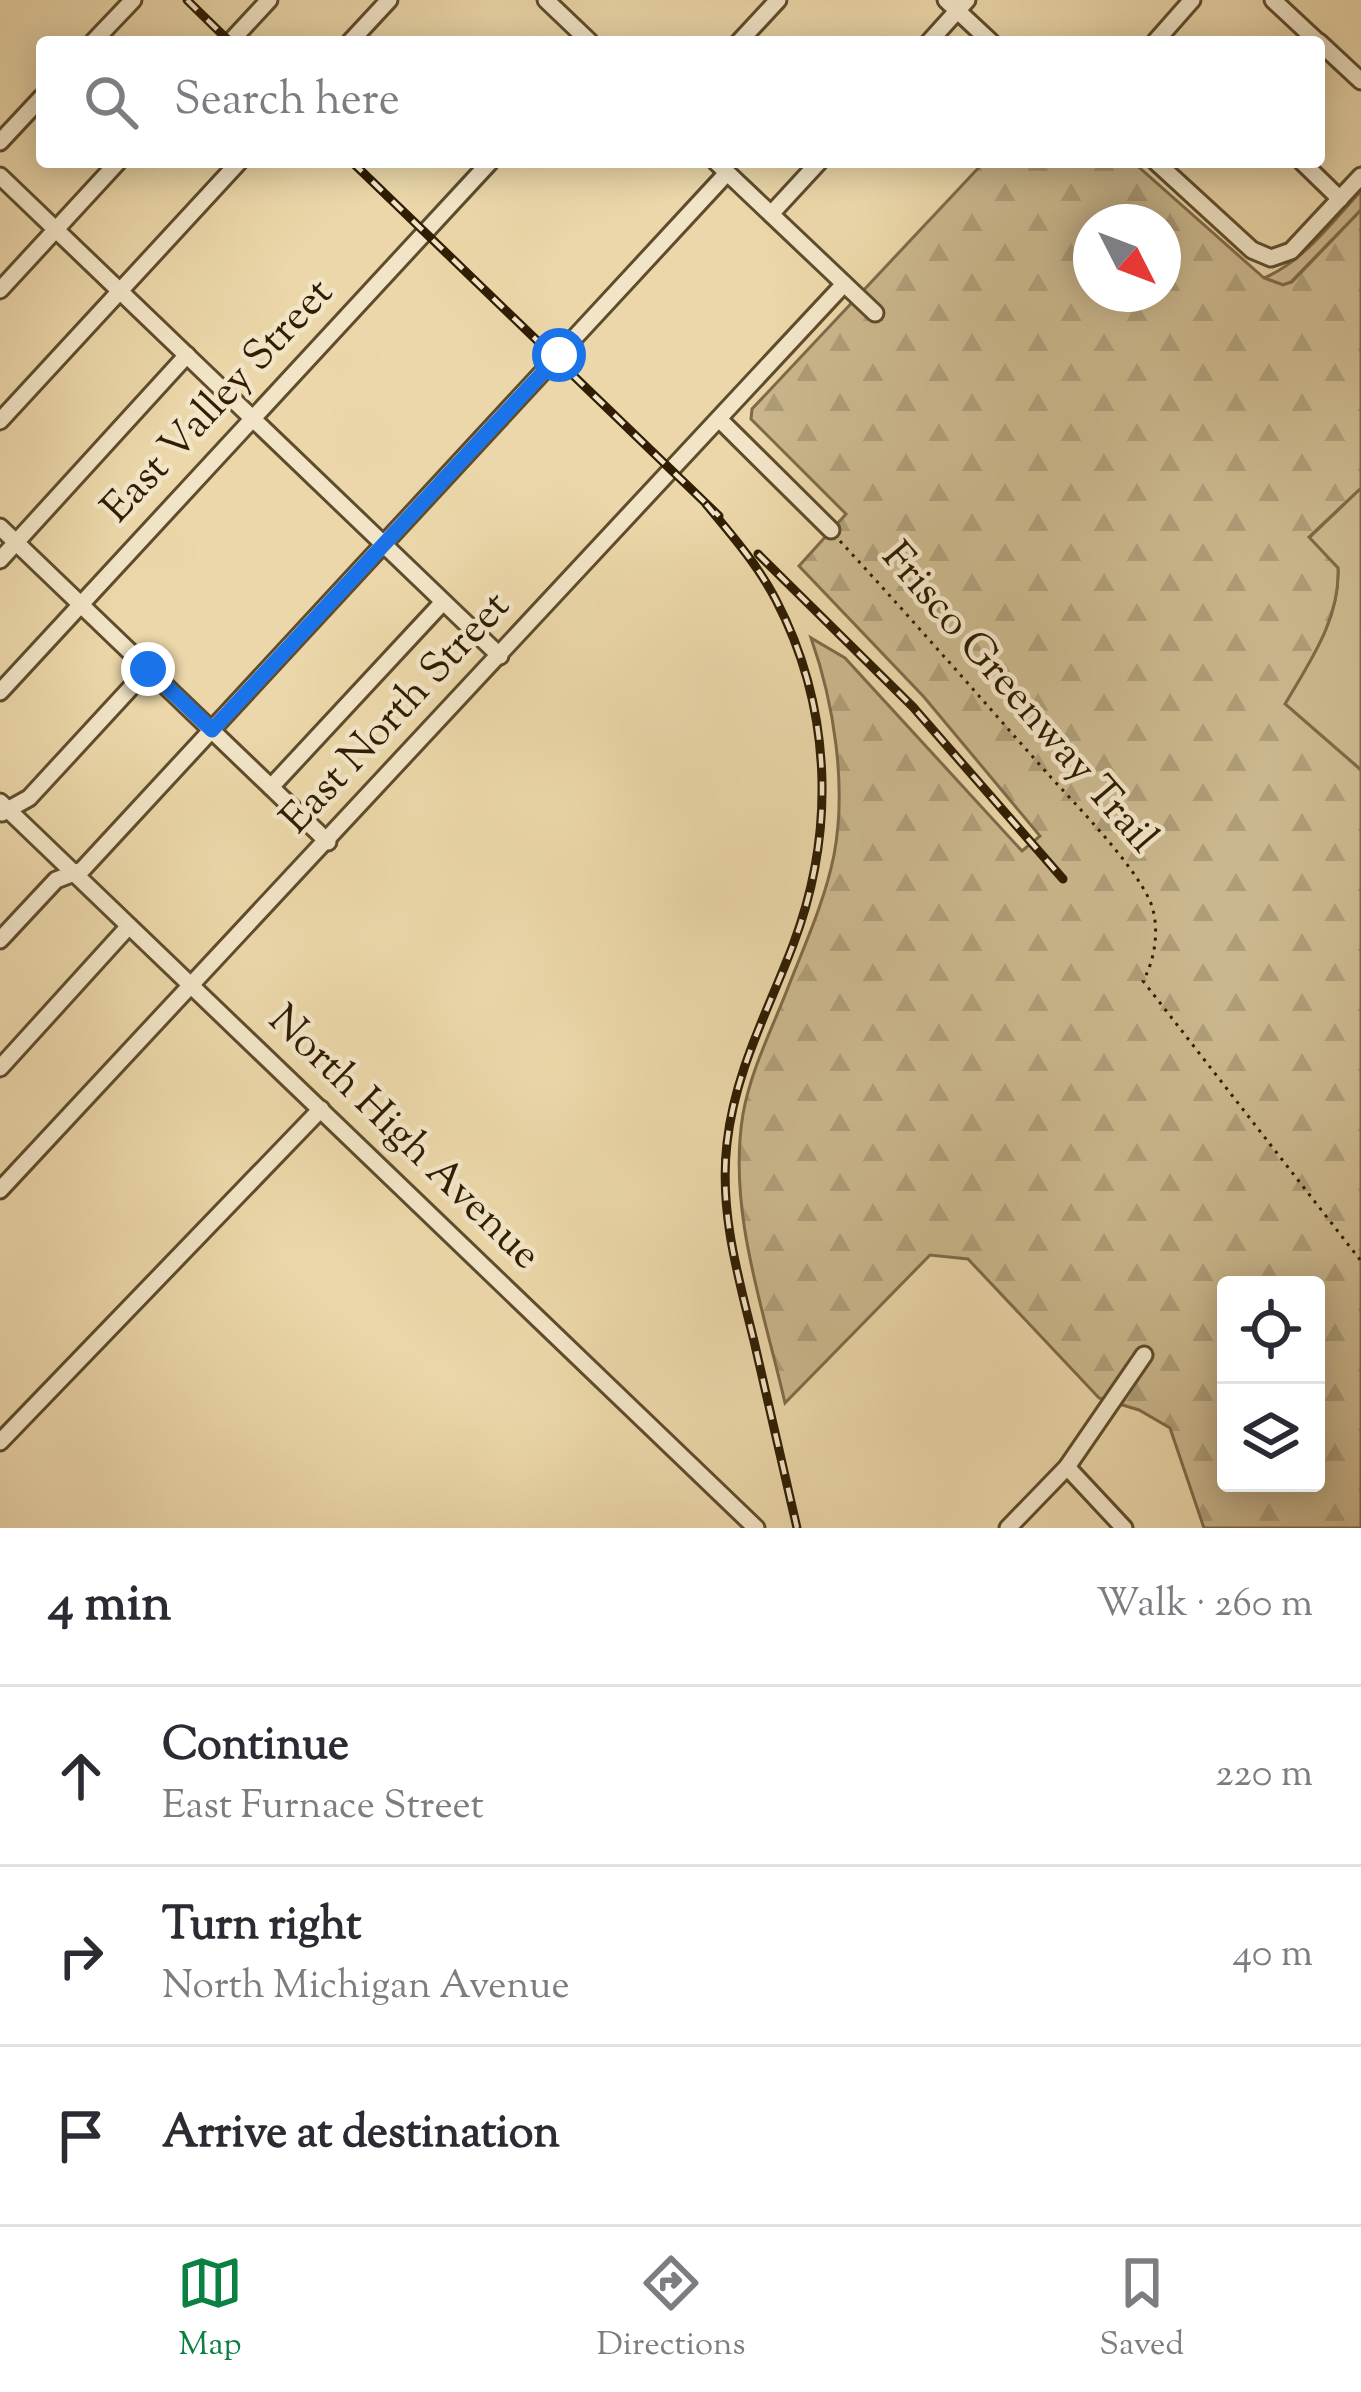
<!DOCTYPE html>
<meta charset="utf-8">
<style>
:root{--surface:#fff;--page:#f2f2f3;--text:#2b2b33;--muted:#7c7c81;--line:#e1e1e2;--accent:#0b8043}
body{margin:0;font-family:"Sorts Mill Goudy",serif;background:var(--page);color:var(--text)}
.controls{position:absolute;right:36px;bottom:36px;display:grid;overflow:hidden;border-radius:12px;box-shadow:0 6px 30px #0003}
.controls button{width:108px;height:108px;display:grid;place-items:center;padding:0;border:0;border-bottom:3px solid var(--line);background:var(--surface);color:var(--text);font:60px sans-serif}
.compass{position:absolute;left:1073px;top:204px;width:108px;height:108px;border-radius:50%;background:var(--surface);box-shadow:0 6px 30px #0003;rotate:132deg}
.stop{position:absolute;width:36px;height:36px;margin:-27px;border:9px solid #1a73e8;border-radius:50%;background:#fff}
.stop.end{background:#1a73e8;border-color:#fff;box-shadow:0 3px 12px #0008}
.list{margin:0;padding:0;list-style:none}
h2{display:flex;justify-content:space-between;align-items:center;height:156px;margin:0;padding:0 48px;font-size:51px}
h2 small{font-size:39px;font-weight:400;color:var(--muted)}
.list li{display:grid;grid-template-columns:78px 1fr auto;gap:36px;align-items:center;box-sizing:border-box;height:180px;padding:0 48px;border-top:3px solid var(--line)}
.list b{display:block;font-size:45px;white-space:nowrap}
.list p{margin:0;font-size:39px;white-space:nowrap;color:var(--muted)}
.list em{font-size:39px;font-style:normal;color:var(--muted)}
.icon{flex:none;width:66px;height:66px;fill:none;stroke:currentColor;stroke-width:2;stroke-linecap:round;stroke-linejoin:round}
.map{position:relative;flex:none;width:1361px;height:1528px;overflow:hidden}
.search{position:absolute;background:var(--surface);box-shadow:0 6px 30px #0003;left:36px;right:36px;top:36px;height:132px;display:flex;align-items:center;gap:30px;box-sizing:border-box;padding:0 42px;border-radius:12px;color:var(--muted);font-size:45px}
.sheet{height:696px;background:var(--surface)}
nav{display:flex;justify-content:space-around;align-items:center;box-sizing:border-box;height:168px;border-top:3px solid var(--line);background:var(--surface);font-size:33px;color:var(--muted)}
nav a{display:grid;justify-items:center;gap:6px}
nav .on{color:var(--accent)}
.map>svg:first-child{display:block}
.grass{fill:#cbb78d;stroke:#7e6a48;stroke-width:3}
.forest{fill:url(#forest-firs);stroke:#7e6a48;stroke-width:3;fill-rule:evenodd}
.lines{fill:none;stroke-linecap:round;stroke-linejoin:round}
.minor-casing{stroke:#5f4c2c;stroke-width:21}
.path{stroke:#301d02;stroke-width:3;stroke-dasharray:3 6;stroke-linecap:butt}
.minor{stroke:#f2e5c7;stroke-width:15}
.rail-casing{stroke:#301d02;stroke-width:9}
.rail{stroke:#f2e5c7;stroke-width:4.5;stroke-dasharray:14;stroke-linecap:butt}
.route{stroke:#1a73e8;stroke-width:15}
.labels{text-anchor:middle;dominant-baseline:central;stroke-width:9;stroke-linejoin:round;paint-order:stroke}
.street-label{font-size:42px;fill:#301d02;stroke:#f2e5c7}
</style>
<div class="map">
<svg width="1361" height="1528" viewBox="0 0 1361 1528">
<defs>
<pattern id="forest-firs" width="22" height="20" patternUnits="userSpaceOnUse" patternTransform="scale(3)"><rect width="22" height="20" fill="#cbb78d"/><path d="M5 1l3.5 6h-7zM16 11l3.5 6h-7z" fill="#af9d78"/></pattern>
</defs>
<rect width="100%" height="100%" fill="#ebd7a9"/>
<filter id="stains"><feTurbulence type="fractalNoise" baseFrequency=".00167" numOctaves="4"/><feColorMatrix values="0 0 0 0 .2 0 0 0 0 .09 0 0 0 0 .02 0 0 0 .5 -.17"/></filter>
<radialGradient id="worn" r=".72"><stop offset=".6" stop-color="#630" stop-opacity="0"/><stop offset="1" stop-color="#630" stop-opacity=".3"/></radialGradient>
<g class="grass">
<path d="M 1361,191 L 1361,210 L 1291,282 L 1283,285 L 1264,278 C 1304,261 1332,222 1361,191 Z"/>
<path d="M 1361,488 L 1361,770 L 1285,704 C 1310,661 1340,619 1338,568 L 1309,538 Z"/>
</g>
<path class="forest" d="M 984,162 L 1133,162 L 1264,278 L 1283,285 L 1292,282 L 1361,210 L 1361,488 L 1309,537 L 1338,568 C 1340,619 1310,661 1285,704 L 1361,770 L 1361,1528 L 1204,1528 L 1170,1428 L 1139,1410 L 1099,1398 L 968,1259 L 930,1255 L 785,1403 C 764,1310 727,1210 743,1114 C 751,1069 773,1027 789,985 C 806,942 825,900 834,855 C 847,786 834,703 811,638 L 845,658 L 1022,851 L 1040,836 L 924,697 L 799,566 L 846,514 L 751,419 L 752,409 ZM 1091,222 L 1163,222 L 1163,294 L 1091,294 ZM 1226,1285 L 1316,1285 L 1316,1483 L 1226,1483 Z"/>
<g class="lines">
<g class="minor-casing">
<g id="minor">
<polyline points="546,0 590,42"/>
<polyline points="946,0 991,42"/>
<polyline points="1273,0 1318,42"/>
<polyline points="93,42 133,0"/>
<polyline points="230,42 269,0"/>
<polyline points="350,42 389,0"/>
<polyline points="739,42 778,0"/>
<polyline points="929,42 967,0"/>
<polyline points="1155,42 1192,0"/>
<polyline points="1319,42 1361,81"/>
<polyline points="0,142 42,97"/>
<polyline points="716,162 875,313"/>
<polyline points="1156,162 1252,250 1271,258 1291,251 1361,176"/>
<polyline points="1302,162 1340,199"/>
<polyline points="0,176 500,656"/>
<polyline points="771,214 819,162"/>
<polyline points="0,290 118,162"/>
<polyline points="719,419 831,530"/>
<polyline points="0,421 239,162"/>
<polyline points="0,527 328,842"/>
<polyline points="0,560 187,355"/>
<polyline points="0,692 490,162"/>
<polyline points="271,787 443,602"/>
<polyline points="0,802 756,1528"/>
<polyline points="2,813 29,798 148,669"/>
<polyline points="0,940 56,880 82,870 727,173"/>
<polyline points="0,1068 129,926"/>
<polyline points="0,1190 844,284"/>
<polyline points="0,1442 321,1109"/>
<polyline points="1067,1467 1124,1528"/>
<polyline points="1008,1528 1067,1467 1144,1355"/>
</g>
</g>
<path class="path" d="M 840,541 C 910,617 978,695 1047,773 C 1077,806 1132,862 1150,901 C 1160,925 1156,958 1143,981 L 1361,1261"/>
<use href="#minor" class="minor"/>
<g class="rail-casing">
<g id="rail">
<polyline points="187,0 230,42"/>
<polyline points="352,162 719,516"/>
<path d="M 706,504 C 731,534 758,565 776,600 C 832,708 836,832 793,945 C 768,1011 735,1071 727,1143 C 719,1211 738,1276 754,1341 C 768,1403 783,1466 797,1528"/>
<polyline points="758,554 913,707 1063,879"/>
</g>
</g>
<use href="#rail" class="rail"/>
</g>
<g class="lines">
<polyline class="route" points="148,669 212,730 559,355"/>
</g>
<g class="labels">
<g class="street-label">
<text transform="translate(219 402) rotate(-47)">East Valley Street</text>
<text transform="translate(1018 699) rotate(49)">Frisco Greenway Trail</text>
<text transform="translate(397 714) rotate(-47)">East North Street</text>
<text transform="translate(403 1139) rotate(44)">North High Avenue</text>
</g>
</g>
<rect width="100%" height="100%" filter="url(#stains)"/>
<rect width="100%" height="100%" fill="url(#worn)"/>
</svg>
<div class="controls">
<button><svg class="icon" aria-label="locate" viewBox="0 0 24 24"><circle cx="12" cy="12" r="6"/><path d="M12 2v4M12 18v4M2 12h4M18 12h4"/></svg></button>
<button><svg class="icon" aria-label="layers" viewBox="0 0 24 24"><path d="M12 4l9 5-9 5-9-5zM3 14l9 5 9-5"/></svg></button>
</div>
<svg class="compass" viewBox="-18 -18 36 36"><path d="M0-13l5 13h-10z" fill="#e53935"/><path d="M0 13l5-13h-10z" fill="#7c7c81"/></svg>
<div class="stop" style="left:559px;top:355px"></div>
<div class="stop end" style="left:148px;top:669px"></div>
<div class="search"><svg class="icon" aria-label="search" viewBox="0 0 24 24"><circle cx="10" cy="10" r="6"/><path d="M15 15l6 6"/></svg>Search here</div>
</div>
<section class="sheet">
<h2>4 min<small>Walk · 260 m</small></h2>
<ul class="list">
<li><svg class="icon" aria-label="ahead" viewBox="0 0 24 24"><path d="M12 20V5M6 11l6-6 6 6"/></svg><div><b>Continue</b><p>East Furnace Street</p></div><em>220 m</em></li>
<li><svg class="icon" aria-label="right" viewBox="0 0 24 24"><path d="M7 20v-9h11M14 6l5 5-5 5"/></svg><div><b>Turn right</b><p>North Michigan Avenue</p></div><em>40 m</em></li>
<li><svg class="icon" aria-label="arrive" viewBox="0 0 24 24"><path d="M6 21V4h12l-3 4 3 4H6"/></svg><div><b>Arrive at destination</b></div></li>
</ul>
</section>
<nav>
<a class="on"><svg class="icon" aria-label="map" viewBox="0 0 24 24"><path d="M3 6l6-2 6 2 6-2v14l-6 2-6-2-6 2zM9 4v14M15 6v14"/></svg>Map</a>
<a><svg class="icon" aria-label="directions" viewBox="0 0 24 24"><path d="M12 3l9 9-9 9-9-9zM9 14v-3h6M13 9l2 2-2 2"/></svg>Directions</a>
<a><svg class="icon" aria-label="saved" viewBox="0 0 24 24"><path d="M7 4h10v16l-5-4-5 4z"/></svg>Saved</a>
</nav>
